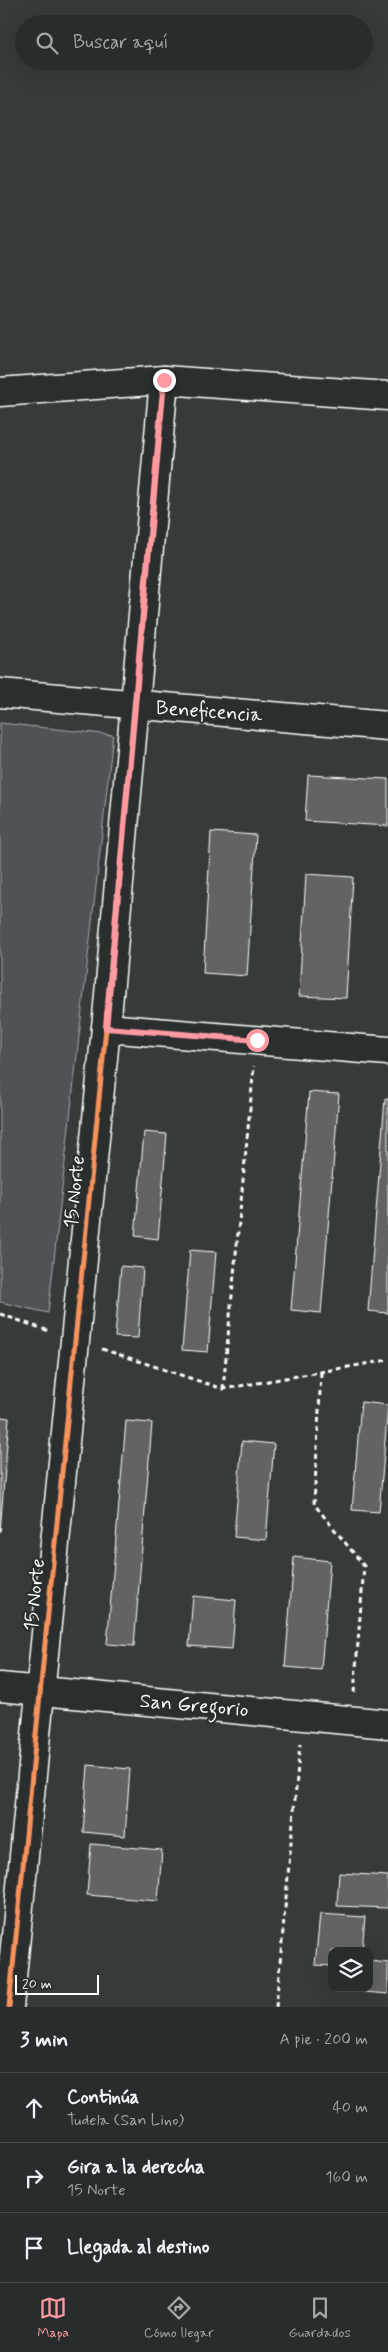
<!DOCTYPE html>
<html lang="es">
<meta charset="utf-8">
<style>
:root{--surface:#292c2c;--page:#313434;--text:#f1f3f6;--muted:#a5a7a9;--line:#454848;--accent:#ff9aa2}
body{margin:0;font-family:Mynerve,sans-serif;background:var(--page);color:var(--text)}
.controls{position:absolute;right:15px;bottom:15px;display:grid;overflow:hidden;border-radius:10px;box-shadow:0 5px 20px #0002}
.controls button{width:45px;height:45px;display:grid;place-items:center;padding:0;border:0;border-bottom:1px solid var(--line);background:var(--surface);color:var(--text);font:25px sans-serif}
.scale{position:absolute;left:15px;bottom:12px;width:84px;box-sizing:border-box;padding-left:5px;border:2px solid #fff;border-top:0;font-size:14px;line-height:18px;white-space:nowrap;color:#fff;-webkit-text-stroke:4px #2a2d2e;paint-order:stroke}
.stop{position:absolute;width:15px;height:15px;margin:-11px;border:4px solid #ff9aa2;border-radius:50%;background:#fff}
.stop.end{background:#ff9aa2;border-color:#fff;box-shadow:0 1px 5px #0008}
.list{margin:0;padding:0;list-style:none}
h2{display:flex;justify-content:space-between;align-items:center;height:65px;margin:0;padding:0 20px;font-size:21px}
h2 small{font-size:16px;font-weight:400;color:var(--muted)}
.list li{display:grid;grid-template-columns:32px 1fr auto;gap:15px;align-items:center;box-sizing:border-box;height:70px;padding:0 20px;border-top:1px solid var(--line)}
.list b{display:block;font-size:19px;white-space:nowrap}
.list p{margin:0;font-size:16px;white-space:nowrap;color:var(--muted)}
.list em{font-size:16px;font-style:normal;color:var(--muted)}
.icon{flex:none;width:28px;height:28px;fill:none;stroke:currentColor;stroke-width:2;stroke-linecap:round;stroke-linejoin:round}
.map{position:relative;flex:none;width:388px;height:2007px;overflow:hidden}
.search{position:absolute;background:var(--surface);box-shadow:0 5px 20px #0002;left:15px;right:15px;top:15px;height:55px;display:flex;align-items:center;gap:12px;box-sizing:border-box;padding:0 18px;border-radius:28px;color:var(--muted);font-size:19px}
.sheet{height:275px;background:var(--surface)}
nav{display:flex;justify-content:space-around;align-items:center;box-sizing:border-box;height:70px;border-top:1px solid var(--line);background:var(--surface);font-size:14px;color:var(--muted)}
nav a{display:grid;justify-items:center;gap:2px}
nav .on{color:var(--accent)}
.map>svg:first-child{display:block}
.green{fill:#505354;stroke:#a8a9aa}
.building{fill:#636465;stroke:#fff}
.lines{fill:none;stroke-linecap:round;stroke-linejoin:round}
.minor-casing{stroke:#fff;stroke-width:31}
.secondary-casing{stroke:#fff;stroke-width:31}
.path{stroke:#fff;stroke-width:3;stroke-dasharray:5 4;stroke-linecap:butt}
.minor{stroke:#2a2d2e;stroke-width:28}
.secondary{stroke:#2a2d2e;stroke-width:28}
.cycleway-casing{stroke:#2a2d2e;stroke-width:8}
.cycleway{stroke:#f8935d;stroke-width:5}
.route{stroke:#ff9aa2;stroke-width:6}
.labels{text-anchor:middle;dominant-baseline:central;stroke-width:4;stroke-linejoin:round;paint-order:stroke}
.street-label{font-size:20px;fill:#fff;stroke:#2a2d2e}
</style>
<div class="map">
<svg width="388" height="2007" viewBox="0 0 388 2007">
<rect width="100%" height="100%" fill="#373a3b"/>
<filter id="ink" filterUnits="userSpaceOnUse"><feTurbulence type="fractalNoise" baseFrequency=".02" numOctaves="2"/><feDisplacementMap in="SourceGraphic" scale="10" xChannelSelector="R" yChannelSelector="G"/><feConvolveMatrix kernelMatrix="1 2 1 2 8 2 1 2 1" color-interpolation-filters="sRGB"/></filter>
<g filter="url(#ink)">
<polygon class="green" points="0,723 113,735 48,1313 0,1302"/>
<g class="building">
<polygon points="308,775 388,779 388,826 305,821"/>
<polygon points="211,832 256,835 247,976 203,973"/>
<polygon points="306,874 353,877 346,998 299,996"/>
<polygon points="309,1092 339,1094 321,1313 291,1310"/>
<polygon points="385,1099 388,1099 388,1313 368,1311"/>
<polygon points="144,1132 167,1134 158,1239 135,1236"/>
<polygon points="190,1250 216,1252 208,1352 182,1350"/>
<polygon points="121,1266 143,1268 138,1338 115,1337"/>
<polygon points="361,1402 388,1405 379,1512 352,1510"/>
<polygon points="0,1417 9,1418 0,1532"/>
<polygon points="126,1421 152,1423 134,1646 107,1644"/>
<polygon points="242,1441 274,1444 266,1540 234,1537"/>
<polygon points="294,1557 330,1561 321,1670 285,1667"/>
<polygon points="193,1596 236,1600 232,1649 189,1646"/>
<polygon points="88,1765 130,1769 125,1836 83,1832"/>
<polygon points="91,1844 162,1850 158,1901 87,1895"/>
<polygon points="339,1873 388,1876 388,1908 337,1906"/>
<polygon points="320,1914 365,1917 362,1951 332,1951 332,1966 315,1965"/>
<polygon points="369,1961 388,1963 388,1994 364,1992 364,1988 369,1988"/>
</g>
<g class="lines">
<g class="minor-casing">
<g id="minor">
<polyline points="0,392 164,380 388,396"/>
<polyline points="106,1028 388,1051"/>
<polyline points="0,1687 388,1724"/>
<polyline points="9,2007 106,1028 164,380"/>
</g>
</g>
<g class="secondary-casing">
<polyline id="secondary" points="0,693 388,726"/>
</g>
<g class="path">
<polyline points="0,1314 49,1331"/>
<polyline points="102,1349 223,1389 388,1360"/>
<polyline points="321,1373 314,1504 364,1566 354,1693"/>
<polyline points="223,1389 254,1066"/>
<polyline points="276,2007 300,1744"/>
</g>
<use href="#minor" class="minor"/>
<use href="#secondary" class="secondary"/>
<g class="cycleway-casing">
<polyline id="cycleway" points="9,2007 106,1028 164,380"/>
</g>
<use href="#cycleway" class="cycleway"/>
</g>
</g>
<g class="lines" filter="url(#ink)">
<polyline class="route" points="164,380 106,1028 257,1040"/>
</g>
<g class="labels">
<g class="street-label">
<text transform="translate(209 712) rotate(4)">Beneficencia</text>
<text transform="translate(75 1192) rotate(-84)">15 Norte</text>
<text transform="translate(35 1595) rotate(-84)">15 Norte</text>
<text transform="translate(194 1706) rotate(5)">San Gregorio</text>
</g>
</g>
</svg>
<div class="controls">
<button><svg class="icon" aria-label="layers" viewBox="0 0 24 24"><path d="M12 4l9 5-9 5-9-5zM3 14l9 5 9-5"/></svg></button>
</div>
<div class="scale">20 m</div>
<div class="stop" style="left:257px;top:1040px"></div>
<div class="stop end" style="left:164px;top:380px"></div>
<div class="search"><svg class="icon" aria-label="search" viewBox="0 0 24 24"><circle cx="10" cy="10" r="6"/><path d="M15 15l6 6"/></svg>Buscar aquí</div>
</div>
<section class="sheet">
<h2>3 min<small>A pie · 200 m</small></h2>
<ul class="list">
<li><svg class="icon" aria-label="ahead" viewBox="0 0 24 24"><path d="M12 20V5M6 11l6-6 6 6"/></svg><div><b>Continúa</b><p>Tudela (San Lino)</p></div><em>40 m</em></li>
<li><svg class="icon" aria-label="right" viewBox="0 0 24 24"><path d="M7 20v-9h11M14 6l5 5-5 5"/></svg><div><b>Gira a la derecha</b><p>15 Norte</p></div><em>160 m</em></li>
<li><svg class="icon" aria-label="arrive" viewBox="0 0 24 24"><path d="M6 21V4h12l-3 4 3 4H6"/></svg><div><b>Llegada al destino</b></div></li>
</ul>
</section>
<nav>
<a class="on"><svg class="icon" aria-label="map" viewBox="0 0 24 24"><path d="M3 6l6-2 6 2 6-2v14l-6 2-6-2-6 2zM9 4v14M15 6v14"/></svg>Mapa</a>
<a><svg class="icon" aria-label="directions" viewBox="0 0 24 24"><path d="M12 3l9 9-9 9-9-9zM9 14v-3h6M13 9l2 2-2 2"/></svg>Cómo llegar</a>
<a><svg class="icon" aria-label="saved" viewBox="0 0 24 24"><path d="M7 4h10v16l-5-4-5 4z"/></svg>Guardados</a>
</nav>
